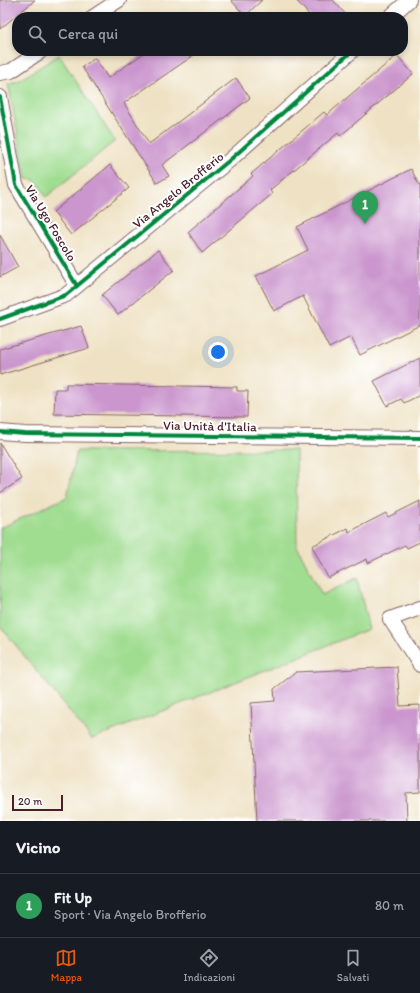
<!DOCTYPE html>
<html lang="it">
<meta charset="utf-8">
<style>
:root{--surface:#171b24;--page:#20242c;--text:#f1f3f6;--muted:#9ea1a6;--line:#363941;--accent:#ea580c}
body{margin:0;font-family:Itim,sans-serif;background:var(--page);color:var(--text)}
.scale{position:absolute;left:12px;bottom:10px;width:51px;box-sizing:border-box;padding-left:4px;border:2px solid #4a1f2b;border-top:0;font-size:11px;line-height:14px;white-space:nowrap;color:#4a1f2b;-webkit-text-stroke:3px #fff;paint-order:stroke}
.you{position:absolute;left:218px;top:352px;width:14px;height:14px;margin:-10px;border:3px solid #fff;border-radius:50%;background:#1a73e8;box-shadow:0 0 0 6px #1a73e833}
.badge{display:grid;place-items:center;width:26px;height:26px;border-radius:50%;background:var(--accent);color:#fff;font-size:13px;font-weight:700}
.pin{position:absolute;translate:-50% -33px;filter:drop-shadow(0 1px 2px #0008)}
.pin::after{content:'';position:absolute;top:21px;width:14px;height:12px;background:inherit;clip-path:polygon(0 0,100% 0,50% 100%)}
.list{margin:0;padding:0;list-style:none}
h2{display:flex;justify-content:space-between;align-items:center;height:52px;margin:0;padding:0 16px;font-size:17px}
h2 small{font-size:13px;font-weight:400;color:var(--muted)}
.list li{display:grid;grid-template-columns:26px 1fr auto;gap:12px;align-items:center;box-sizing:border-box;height:64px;padding:0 16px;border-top:1px solid var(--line)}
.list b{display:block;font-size:15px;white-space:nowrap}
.list p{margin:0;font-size:13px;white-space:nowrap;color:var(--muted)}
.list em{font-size:13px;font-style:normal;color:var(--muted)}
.icon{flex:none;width:22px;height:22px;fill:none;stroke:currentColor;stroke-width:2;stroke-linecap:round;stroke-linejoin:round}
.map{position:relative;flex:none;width:420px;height:821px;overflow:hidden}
.search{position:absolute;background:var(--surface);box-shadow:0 2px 6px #0003;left:12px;right:12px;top:12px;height:44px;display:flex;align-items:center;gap:10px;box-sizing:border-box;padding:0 14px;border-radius:16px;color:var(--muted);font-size:15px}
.sheet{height:116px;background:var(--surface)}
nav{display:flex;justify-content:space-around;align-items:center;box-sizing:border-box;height:56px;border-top:1px solid var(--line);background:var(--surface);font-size:11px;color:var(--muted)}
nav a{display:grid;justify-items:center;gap:2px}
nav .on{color:var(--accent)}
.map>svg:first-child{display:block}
.green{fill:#a0dd91;stroke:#757e5e}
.building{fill:#cb96ce}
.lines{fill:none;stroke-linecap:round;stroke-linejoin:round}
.street-casing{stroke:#846361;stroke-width:16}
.street{stroke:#fff;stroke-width:14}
.cycleway-casing{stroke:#fff;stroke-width:6}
.cycleway{stroke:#00873e;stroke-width:4}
.labels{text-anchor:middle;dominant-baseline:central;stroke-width:4;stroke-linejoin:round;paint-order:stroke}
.street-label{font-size:13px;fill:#4a1f2b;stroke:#fff}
</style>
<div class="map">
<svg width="420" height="821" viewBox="0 0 420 821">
<rect width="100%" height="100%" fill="#fff"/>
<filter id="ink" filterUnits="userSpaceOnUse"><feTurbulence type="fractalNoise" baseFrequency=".025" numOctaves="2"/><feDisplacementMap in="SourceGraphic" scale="8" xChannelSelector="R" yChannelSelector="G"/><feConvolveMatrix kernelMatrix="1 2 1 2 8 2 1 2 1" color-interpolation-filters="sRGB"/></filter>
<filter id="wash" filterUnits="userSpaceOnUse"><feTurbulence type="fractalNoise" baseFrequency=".012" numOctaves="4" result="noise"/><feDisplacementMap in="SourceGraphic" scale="16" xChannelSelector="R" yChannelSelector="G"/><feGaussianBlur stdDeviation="0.9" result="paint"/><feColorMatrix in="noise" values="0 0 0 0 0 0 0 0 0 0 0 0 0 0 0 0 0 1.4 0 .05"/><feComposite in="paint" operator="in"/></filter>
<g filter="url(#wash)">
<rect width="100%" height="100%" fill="#efe2c4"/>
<g class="green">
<polygon points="59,55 115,141 46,197 35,180 26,179 8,83 18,81"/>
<polygon points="296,450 297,546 322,595 357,578 369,629 92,739 0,626 0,528 67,497 77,451"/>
</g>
<g id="blocks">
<g class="building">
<polygon points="0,0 35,0 0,29"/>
<polygon points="231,0 262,0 245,16"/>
<polygon points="296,0 333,0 348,17 311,17"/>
<polygon points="147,51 200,51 124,103 149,144 236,78 250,98 162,165 169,176 157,183 82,67 95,58 108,78"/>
<polygon points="397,55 413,74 340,136 338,133 270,190 272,194 202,253 188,232 253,176 251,174 324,112 327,115"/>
<polygon points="110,165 129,188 71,235 53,212"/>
<polygon points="411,169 420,187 420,325 360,355 351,337 329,348 303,296 274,311 256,276 308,250 297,227"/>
<polygon points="0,235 18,267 0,277"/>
<polygon points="158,250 174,270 118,315 102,295"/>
<polygon points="81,326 89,348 0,375 0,349"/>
<polygon points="420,358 420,395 404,403 401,399 387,406 374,381"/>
<polygon points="66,384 237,387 237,391 248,391 247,417 54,414 55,389 66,389"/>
<polygon points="0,443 22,479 0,493"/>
<polygon points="420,501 420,542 407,548 405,545 368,563 367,559 328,578 312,546 348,528 349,532 386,513 388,517"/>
<polygon points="397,667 400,706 420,705 420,792 406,793 407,821 257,821 251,703 275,701 274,689 296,672"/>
</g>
</g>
</g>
<g filter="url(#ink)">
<use href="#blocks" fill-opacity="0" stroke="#846361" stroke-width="1"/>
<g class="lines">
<g class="street-casing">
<g id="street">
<polyline points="93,17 119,0"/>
<polyline points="390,17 409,0"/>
<polyline points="0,73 11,71 41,51"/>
<polyline points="0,97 16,185 77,286"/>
<polyline points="0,319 66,295 231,159 352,51"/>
<polyline points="0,432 25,434 420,438"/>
<polyline points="420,608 390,619 420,665"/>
</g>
</g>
<use href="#street" class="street"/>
<g class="cycleway-casing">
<g id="cycleway">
<polyline points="0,97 16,185 77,286"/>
<polyline points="0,319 66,295 231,159 352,51"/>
<polyline points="0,432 25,434 420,438"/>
</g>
</g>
<use href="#cycleway" class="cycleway"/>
</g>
</g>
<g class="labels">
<g class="street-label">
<text transform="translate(178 190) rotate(-39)">Via Angelo Brofferio</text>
<text transform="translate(51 223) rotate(59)">Via Ugo Foscolo</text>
<text transform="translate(210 426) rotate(1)">Via Unità d'Italia</text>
</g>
</g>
</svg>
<div class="scale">20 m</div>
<div class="you"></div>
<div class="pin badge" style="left:365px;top:224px;background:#2e9e5b">1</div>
<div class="search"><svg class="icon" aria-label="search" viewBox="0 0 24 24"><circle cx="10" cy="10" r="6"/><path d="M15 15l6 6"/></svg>Cerca qui</div>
</div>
<section class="sheet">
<h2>Vicino<small></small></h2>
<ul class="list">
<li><span class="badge" style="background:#2e9e5b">1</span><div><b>Fit Up</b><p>Sport · Via Angelo Brofferio</p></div><em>80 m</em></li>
</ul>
</section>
<nav>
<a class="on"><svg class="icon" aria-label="map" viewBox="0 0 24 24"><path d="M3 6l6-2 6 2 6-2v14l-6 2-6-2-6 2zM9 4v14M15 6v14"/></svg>Mappa</a>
<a><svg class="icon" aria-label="directions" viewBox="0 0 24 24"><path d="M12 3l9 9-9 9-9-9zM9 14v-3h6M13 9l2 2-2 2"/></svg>Indicazioni</a>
<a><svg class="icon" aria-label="saved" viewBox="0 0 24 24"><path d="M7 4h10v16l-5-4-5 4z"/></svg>Salvati</a>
</nav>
